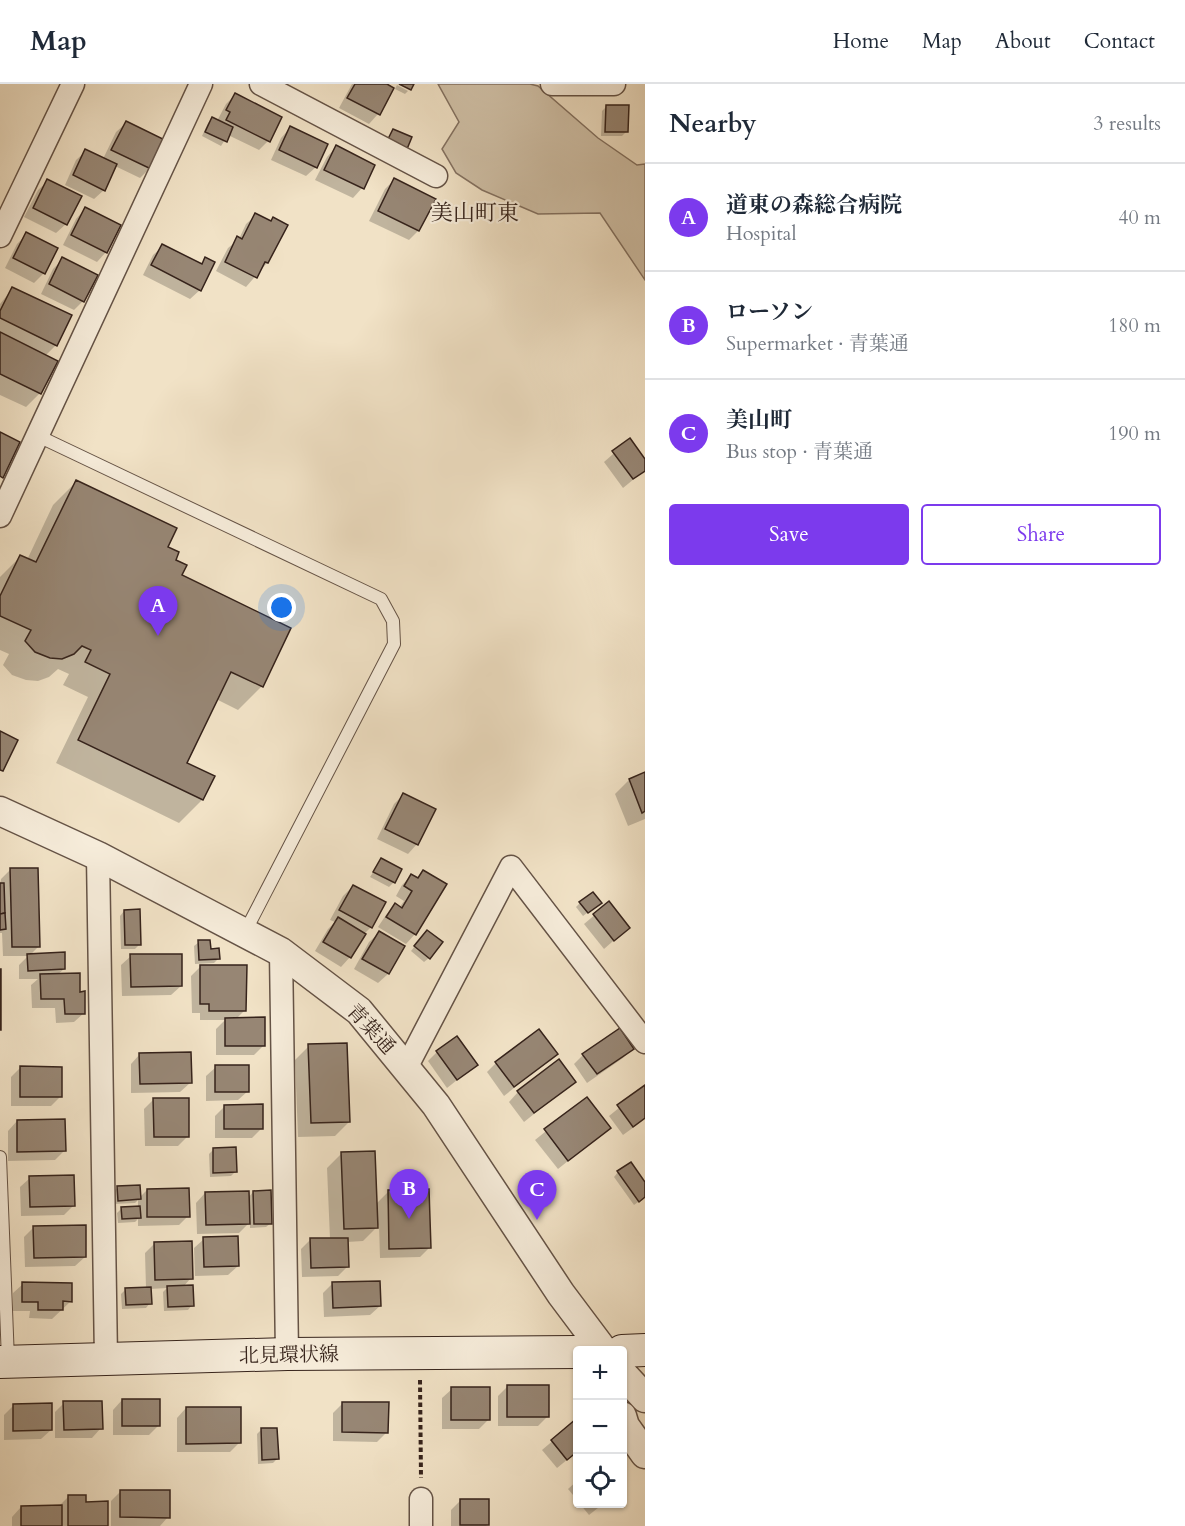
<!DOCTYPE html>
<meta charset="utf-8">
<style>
:root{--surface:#fff;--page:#f6f6f7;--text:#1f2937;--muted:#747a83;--line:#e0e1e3;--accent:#7c3aed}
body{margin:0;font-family:Cardo,"Noto Serif JP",serif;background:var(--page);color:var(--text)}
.controls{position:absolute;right:18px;bottom:18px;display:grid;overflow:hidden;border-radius:6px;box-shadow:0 2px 4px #0004}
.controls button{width:54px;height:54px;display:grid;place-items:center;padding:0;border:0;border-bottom:2px solid var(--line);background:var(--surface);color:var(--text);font:30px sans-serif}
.you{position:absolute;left:282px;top:524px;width:21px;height:21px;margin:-15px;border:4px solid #fff;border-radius:50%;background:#1a73e8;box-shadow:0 0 0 9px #1a73e833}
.badge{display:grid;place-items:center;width:39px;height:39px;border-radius:50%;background:var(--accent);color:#fff;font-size:20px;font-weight:700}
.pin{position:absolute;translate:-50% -50px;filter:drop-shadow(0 2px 3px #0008)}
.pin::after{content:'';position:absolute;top:32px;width:21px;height:18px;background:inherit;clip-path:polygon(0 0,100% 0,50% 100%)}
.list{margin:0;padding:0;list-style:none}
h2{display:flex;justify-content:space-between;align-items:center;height:78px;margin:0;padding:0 24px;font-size:26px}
h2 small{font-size:20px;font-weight:400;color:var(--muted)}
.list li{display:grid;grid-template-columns:39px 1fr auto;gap:18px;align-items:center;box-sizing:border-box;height:108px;padding:0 24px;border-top:2px solid var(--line)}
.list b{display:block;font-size:22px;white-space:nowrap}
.list p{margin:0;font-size:20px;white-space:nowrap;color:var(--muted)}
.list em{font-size:20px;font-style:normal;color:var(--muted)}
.actions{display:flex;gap:12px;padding:18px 24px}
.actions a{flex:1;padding:14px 0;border:2px solid var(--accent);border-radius:6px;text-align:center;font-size:21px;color:var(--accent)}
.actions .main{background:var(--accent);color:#fff}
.icon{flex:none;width:33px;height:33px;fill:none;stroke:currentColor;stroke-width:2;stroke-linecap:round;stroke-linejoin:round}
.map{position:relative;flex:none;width:645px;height:1442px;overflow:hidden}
header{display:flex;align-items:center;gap:36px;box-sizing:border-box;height:84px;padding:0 30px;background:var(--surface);border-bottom:2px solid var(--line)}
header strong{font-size:28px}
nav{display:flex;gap:33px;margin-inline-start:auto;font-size:21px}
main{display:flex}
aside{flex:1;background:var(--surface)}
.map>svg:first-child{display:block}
.green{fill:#d1c2a9;stroke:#847262;stroke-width:1.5}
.shadow{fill:#0003}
.building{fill:#978674;stroke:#36231b;stroke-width:1.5}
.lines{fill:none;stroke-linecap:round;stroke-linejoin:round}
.service-casing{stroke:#655346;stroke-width:14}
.minor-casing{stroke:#655346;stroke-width:25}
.tertiary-casing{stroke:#655346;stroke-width:31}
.secondary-casing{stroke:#36231b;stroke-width:34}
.path{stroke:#36231b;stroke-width:4;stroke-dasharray:4.5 3;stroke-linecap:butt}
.service{stroke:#f6ecda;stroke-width:12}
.minor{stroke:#f6ecda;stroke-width:22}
.tertiary{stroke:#f6ecda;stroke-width:28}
.secondary{stroke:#f6ecda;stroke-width:32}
.labels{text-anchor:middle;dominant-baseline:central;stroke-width:4.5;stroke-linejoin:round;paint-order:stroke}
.street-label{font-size:20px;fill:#36231b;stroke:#f6ecda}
.quarter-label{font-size:22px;fill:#36231b;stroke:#f6ecda}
</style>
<header>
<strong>Map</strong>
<nav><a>Home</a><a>Map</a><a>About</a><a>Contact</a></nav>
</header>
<main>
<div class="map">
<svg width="645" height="1442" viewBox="0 0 645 1442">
<rect width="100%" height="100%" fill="#f1e2c6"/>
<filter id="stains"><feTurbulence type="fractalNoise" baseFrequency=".00333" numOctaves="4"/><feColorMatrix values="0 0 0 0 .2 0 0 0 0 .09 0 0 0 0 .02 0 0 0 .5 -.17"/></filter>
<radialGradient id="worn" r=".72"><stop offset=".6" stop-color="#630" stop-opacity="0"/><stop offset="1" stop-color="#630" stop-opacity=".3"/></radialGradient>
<polygon class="green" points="438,0 530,0 538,2 598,54 637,81 645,80 645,196 600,129 538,130 482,106 456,89 442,65 459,38"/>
<g class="shadow">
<polygon points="352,0 384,0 392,5 378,30 369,40 339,24"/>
<polygon points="397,1 408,7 405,10 395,5"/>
<polygon points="235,11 268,57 259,66 228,51 221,62 202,52 208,39 212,35 217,37 226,20"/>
<polygon points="606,23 627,47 622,52 601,52 602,27"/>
<polygon points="126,39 150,84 140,94 115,82 104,106 94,115 65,101 76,76 86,67 103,75 116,48"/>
<polygon points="290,44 316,83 306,92 271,76 281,54"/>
<polygon points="336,63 374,81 362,104 353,114 315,96 327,73"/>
<polygon points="394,96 434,116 418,147 409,156 369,137 385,105"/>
<polygon points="48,97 66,140 56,149 24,133 38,106"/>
<polygon points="85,125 106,168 97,178 63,161 76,135"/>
<polygon points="256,131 267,179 246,203 216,187 228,164 239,155 246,140"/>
<polygon points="27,150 56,165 44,189 34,199 5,184 17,160"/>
<polygon points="163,162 200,181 206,175 200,206 190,215 143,191 153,171"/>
<polygon points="63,175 83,217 74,226 41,210 53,185"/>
<polygon points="13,204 56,261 45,272 40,309 26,323 0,311 0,220"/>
<polygon points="629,356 645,377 645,386 623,404 604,378"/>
<polygon points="77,397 166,463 180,492 289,545 262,602 238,626 216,615 185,679 213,693 202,716 179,739 56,679 88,613 63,601 69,590 58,585 49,593 38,597 26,596 12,591 3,581 9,570 0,566 0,493 20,473 27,476 53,421"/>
<polygon points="645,690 645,735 628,742 615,710 629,696"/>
<polygon points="403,711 417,760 408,770 377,755 394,720"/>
<polygon points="381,776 394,798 389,803 370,793"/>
<polygon points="10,786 39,862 30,871 64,885 57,891 79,910 84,929 74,938 56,939 55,924 32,924 31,901 38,895 19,895 19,881 28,872 3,872 2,849 0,849 0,800 1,795"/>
<polygon points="423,788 415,850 406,860 378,843 386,831 395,821 399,824 404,817 396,812 402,801 411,792 416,795"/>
<polygon points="353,802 371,843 364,850 350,873 341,883 315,867 328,845 335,838 330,836 343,812"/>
<polygon points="580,819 595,823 583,832 576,823"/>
<polygon points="609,819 628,844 604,865 584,840"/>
<polygon points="124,827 140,860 135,865 121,865 120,832"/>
<polygon points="379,849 403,863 388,890 378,899 354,885 369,858"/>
<polygon points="423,852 429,874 424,878 411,867"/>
<polygon points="199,858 218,875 214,879 195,880 194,862"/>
<polygon points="131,872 181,902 171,911 122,912 121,881"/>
<polygon points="201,882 245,926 236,935 264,961 254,971 216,971 216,945 225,936 200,936 200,929 192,929 191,892"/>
<polygon points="309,962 349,1038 335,1052 298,1053 295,976"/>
<polygon points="632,965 623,974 587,999 574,980 583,971"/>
<polygon points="437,968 476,981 447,1004 428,977"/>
<polygon points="140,970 190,999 180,1008 131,1009 131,980"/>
<polygon points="556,970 504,1012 487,988 496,979"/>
<polygon points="216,983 248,1007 238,1016 206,1017 206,992"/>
<polygon points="20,984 61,1012 51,1022 11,1022 11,993"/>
<polygon points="574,998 524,1038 509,1018 518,1008"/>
<polygon points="645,1003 645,1035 623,1051 609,1032"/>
<polygon points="154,1015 188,1052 178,1062 145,1062 144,1025"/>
<polygon points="586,1015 609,1044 558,1085 535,1056"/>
<polygon points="225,1022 262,1044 252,1054 215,1054 215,1032"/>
<polygon points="17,1037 65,1066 55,1076 8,1077 8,1047"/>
<polygon points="213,1066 236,1087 231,1092 210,1093 209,1070"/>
<polygon points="341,1070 376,1120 388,1108 429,1164 420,1173 380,1174 379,1141 363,1157 347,1158 347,1183 338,1192 302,1193 301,1165 310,1156 330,1155 327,1084"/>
<polygon points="618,1088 645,1101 645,1113 634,1121 614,1093"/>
<polygon points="30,1094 74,1121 64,1131 21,1132 20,1103"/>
<polygon points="118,1103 139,1114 147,1106 188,1132 179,1141 138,1142 138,1135 135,1138 118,1139 117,1129 122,1124 138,1123 138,1116 135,1119 114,1120 113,1108"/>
<polygon points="253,1108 271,1139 266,1143 250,1144 250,1138 239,1149 197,1150 196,1119 205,1109 248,1114"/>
<polygon points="33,1144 85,1173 75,1182 25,1183 24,1153"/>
<polygon points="204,1155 238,1182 228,1191 195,1192 194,1164"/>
<polygon points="154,1160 191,1194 183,1203 192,1221 188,1226 164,1227 163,1208 167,1204 150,1205 150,1219 146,1224 122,1225 121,1210 126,1205 146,1204 145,1169"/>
<polygon points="23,1200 71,1217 52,1235 29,1234 30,1227 13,1227 13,1209"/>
<polygon points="332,1200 380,1222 370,1231 324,1233 323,1209"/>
<polygon points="507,1303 548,1332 538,1342 498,1342 498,1312"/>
<polygon points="452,1305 489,1335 479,1345 442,1345 442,1314"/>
<polygon points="122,1316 159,1341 149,1351 113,1351 113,1326"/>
<polygon points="64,1319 101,1344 92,1354 55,1354 55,1328"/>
<polygon points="343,1319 387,1348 377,1358 333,1357 333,1329"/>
<polygon points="14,1321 51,1346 41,1355 4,1356 4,1331"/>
<polygon points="186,1324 239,1359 230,1368 177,1368 177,1334"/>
<polygon points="576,1337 578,1339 578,1367 557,1384 542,1366"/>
<polygon points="261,1346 277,1375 273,1379 258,1380 257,1350"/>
<polygon points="578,1396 578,1417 568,1405"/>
<polygon points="121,1407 168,1433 160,1442 111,1442 111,1417"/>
<polygon points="68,1413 84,1419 106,1442 12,1442 12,1433 21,1423 58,1423"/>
<polygon points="461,1416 488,1440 486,1442 451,1442 451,1426"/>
<polygon points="580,1420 603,1420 589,1431"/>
</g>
<g class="building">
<polygon points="355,0 387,0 394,4 380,31 347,14"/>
<polygon points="399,0 414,0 411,6"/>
<polygon points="235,9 282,33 270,58 226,36 230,28 226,26"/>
<polygon points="606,21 629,21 628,48 605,48"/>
<polygon points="212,33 233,43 227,58 205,48"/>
<polygon points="126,37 165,56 151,85 111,66"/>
<polygon points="290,42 328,60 317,84 279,66"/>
<polygon points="393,45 412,53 407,65 387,57"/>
<polygon points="336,61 375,81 364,105 324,86"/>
<polygon points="85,65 117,80 105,107 73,91"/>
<polygon points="394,94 436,115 419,147 378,127"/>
<polygon points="47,95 82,112 67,141 33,124"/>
<polygon points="85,123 121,141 107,169 71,151"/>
<polygon points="255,129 271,137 273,133 288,141 268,179 265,178 257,194 225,178 237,152 242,155"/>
<polygon points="26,148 58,164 45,190 13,174"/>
<polygon points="162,160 202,180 205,173 215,178 201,207 151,181"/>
<polygon points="62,173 98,191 84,218 49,200"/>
<polygon points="12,203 72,231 57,262 0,234 0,227"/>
<polygon points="0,248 58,277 41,310 0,290"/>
<polygon points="0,348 20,358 3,394 0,392"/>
<polygon points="630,354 645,375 645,387 633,395 612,367"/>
<polygon points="76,396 177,444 168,463 179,468 176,476 187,481 182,491 291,544 263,603 231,588 187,679 215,692 203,716 78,656 110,590 85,578 91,566 82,562 74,570 62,575 50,574 35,568 25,557 31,546 0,532 0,512 20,471 36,478"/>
<polygon points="0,647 18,656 3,687 0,686"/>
<polygon points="645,688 645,727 642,729 629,695"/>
<polygon points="403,709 436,725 418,761 385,745"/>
<polygon points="381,774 402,785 395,799 373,788"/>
<polygon points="10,784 38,784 40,863 12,863"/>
<polygon points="423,786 447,800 416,851 386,833 395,819 402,824 412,807 404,802 411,790 418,794"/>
<polygon points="0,799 4,799 5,829 0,830"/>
<polygon points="353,801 386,818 372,844 339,826"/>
<polygon points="593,808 602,819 588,829 579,818"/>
<polygon points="609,817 630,844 614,857 593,830"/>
<polygon points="140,825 141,861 125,861 124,826"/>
<polygon points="5,829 6,845 0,846 0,830"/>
<polygon points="338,833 366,850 351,874 323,858"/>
<polygon points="427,846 443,858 430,875 414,862"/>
<polygon points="379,847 405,862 389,890 362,875"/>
<polygon points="198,856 210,856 211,865 219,864 220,875 199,876"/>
<polygon points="65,868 65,885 28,887 27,870"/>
<polygon points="130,870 182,870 182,902 131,903"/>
<polygon points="200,881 247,881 246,927 209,927 209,920 200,920"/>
<rect x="0" y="885" width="1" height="61"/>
<polygon points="80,889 80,908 85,907 85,930 65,930 64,915 41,915 40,890"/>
<polygon points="265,933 265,962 225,962 225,934"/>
<polygon points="620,944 634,965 597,990 582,970"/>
<polygon points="539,945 558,970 514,1003 495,978"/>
<polygon points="457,952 478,981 457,996 436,967"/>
<polygon points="347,959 350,1038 311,1039 308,960"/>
<polygon points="191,968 192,999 140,1000 139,969"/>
<polygon points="559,975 576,998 534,1029 517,1007"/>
<rect x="215" y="981" width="34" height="27"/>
<polygon points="20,982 62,983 62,1013 20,1013"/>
<polygon points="645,1001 645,1034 633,1043 617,1021"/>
<polygon points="587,1013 611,1044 568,1077 544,1045"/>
<polygon points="153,1014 189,1014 189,1053 154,1053"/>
<polygon points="263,1020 263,1045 224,1045 224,1021"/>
<polygon points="65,1035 66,1067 17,1068 17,1036"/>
<polygon points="236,1063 237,1088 213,1089 213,1064"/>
<polygon points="375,1067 378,1144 344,1145 341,1068"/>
<polygon points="631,1078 645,1098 645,1113 639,1118 617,1087"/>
<polygon points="74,1091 75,1122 30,1123 29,1092"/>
<polygon points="140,1101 141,1115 118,1117 117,1102"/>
<polygon points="189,1104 190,1133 147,1133 147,1105"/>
<polygon points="429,1105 431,1164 389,1165 388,1106"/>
<polygon points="271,1106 272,1140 254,1140 253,1107"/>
<polygon points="249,1107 250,1140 206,1141 205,1108"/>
<polygon points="140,1122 141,1134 122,1135 121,1123"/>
<polygon points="86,1141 86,1173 34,1174 33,1142"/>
<polygon points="238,1152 239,1182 204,1183 203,1153"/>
<polygon points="310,1154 348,1154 349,1183 311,1184"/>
<polygon points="192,1157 193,1195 155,1196 154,1158"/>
<polygon points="380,1197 381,1222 333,1224 332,1198"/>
<polygon points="22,1198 72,1199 72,1218 63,1217 63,1226 38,1226 38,1218 22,1218"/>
<polygon points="193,1201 194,1222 168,1223 167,1202"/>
<polygon points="151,1203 152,1220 126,1221 125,1204"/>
<rect x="507" y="1301" width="42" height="32"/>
<rect x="451" y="1303" width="39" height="33"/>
<rect x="122" y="1315" width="38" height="27"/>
<polygon points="63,1317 102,1317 103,1345 64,1346"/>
<polygon points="342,1318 389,1318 388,1349 342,1348"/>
<polygon points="52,1319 52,1346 13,1347 13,1320"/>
<polygon points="186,1323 241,1323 241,1359 186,1360"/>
<polygon points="576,1335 578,1367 567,1376 551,1356"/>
<polygon points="261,1344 277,1344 279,1375 262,1376"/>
<polygon points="120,1406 170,1406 170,1434 120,1433"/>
<polygon points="68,1411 86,1411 86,1418 108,1417 108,1442 68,1442"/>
<rect x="460" y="1415" width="29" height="26"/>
<polygon points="62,1421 62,1442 21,1442 21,1422"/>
</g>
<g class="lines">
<g class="service-casing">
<g id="service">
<polyline points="38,352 381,515 393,537 394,560 245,848"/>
<polyline points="0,1073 8,1276"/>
</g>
</g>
<g class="minor-casing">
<g id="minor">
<polyline points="261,0 436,92"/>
<polyline points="552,0 614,0"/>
<polyline points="0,152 73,0"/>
<polyline points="0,432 201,0"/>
<polyline points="98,772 106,1275"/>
<polyline points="281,868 287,1270"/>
<polyline points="406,984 511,783 645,958"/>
<polyline points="421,1442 421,1415"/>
</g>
</g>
<g class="tertiary-casing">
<g id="tertiary">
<polyline points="0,727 98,772 281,868 359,927 436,1021 561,1210 603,1266"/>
<polyline points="622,1289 645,1314"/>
<polyline points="622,1332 625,1342 645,1370"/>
</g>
</g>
<g class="secondary-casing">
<g id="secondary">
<polyline points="622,1267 645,1266"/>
<polyline points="0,1278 287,1270 578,1268"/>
</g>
</g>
<polyline class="path" points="420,1296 421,1394"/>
<use href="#service" class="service"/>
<use href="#minor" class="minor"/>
<use href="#tertiary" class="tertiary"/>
<use href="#secondary" class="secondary"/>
</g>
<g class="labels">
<g class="street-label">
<text transform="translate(371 945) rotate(47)">青葉通</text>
<text transform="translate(289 1271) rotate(-1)">北見環状線</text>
</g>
<g class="quarter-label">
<text x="475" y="129">美山町東</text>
</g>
</g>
<rect width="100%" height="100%" filter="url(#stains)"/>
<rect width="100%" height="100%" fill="url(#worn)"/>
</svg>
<div class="controls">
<button>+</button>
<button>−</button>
<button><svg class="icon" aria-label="locate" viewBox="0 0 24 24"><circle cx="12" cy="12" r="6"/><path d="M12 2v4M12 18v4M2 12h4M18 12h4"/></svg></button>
</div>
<div class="you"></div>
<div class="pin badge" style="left:158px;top:552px">A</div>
<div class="pin badge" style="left:409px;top:1135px">B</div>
<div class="pin badge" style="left:537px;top:1136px">C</div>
</div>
<aside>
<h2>Nearby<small>3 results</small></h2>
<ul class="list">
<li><span class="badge">A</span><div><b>道東の森総合病院</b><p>Hospital</p></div><em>40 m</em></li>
<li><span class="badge">B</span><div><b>ローソン</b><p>Supermarket · 青葉通</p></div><em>180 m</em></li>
<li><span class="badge">C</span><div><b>美山町</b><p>Bus stop · 青葉通</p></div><em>190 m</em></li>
</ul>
<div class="actions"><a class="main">Save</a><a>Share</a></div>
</aside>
</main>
